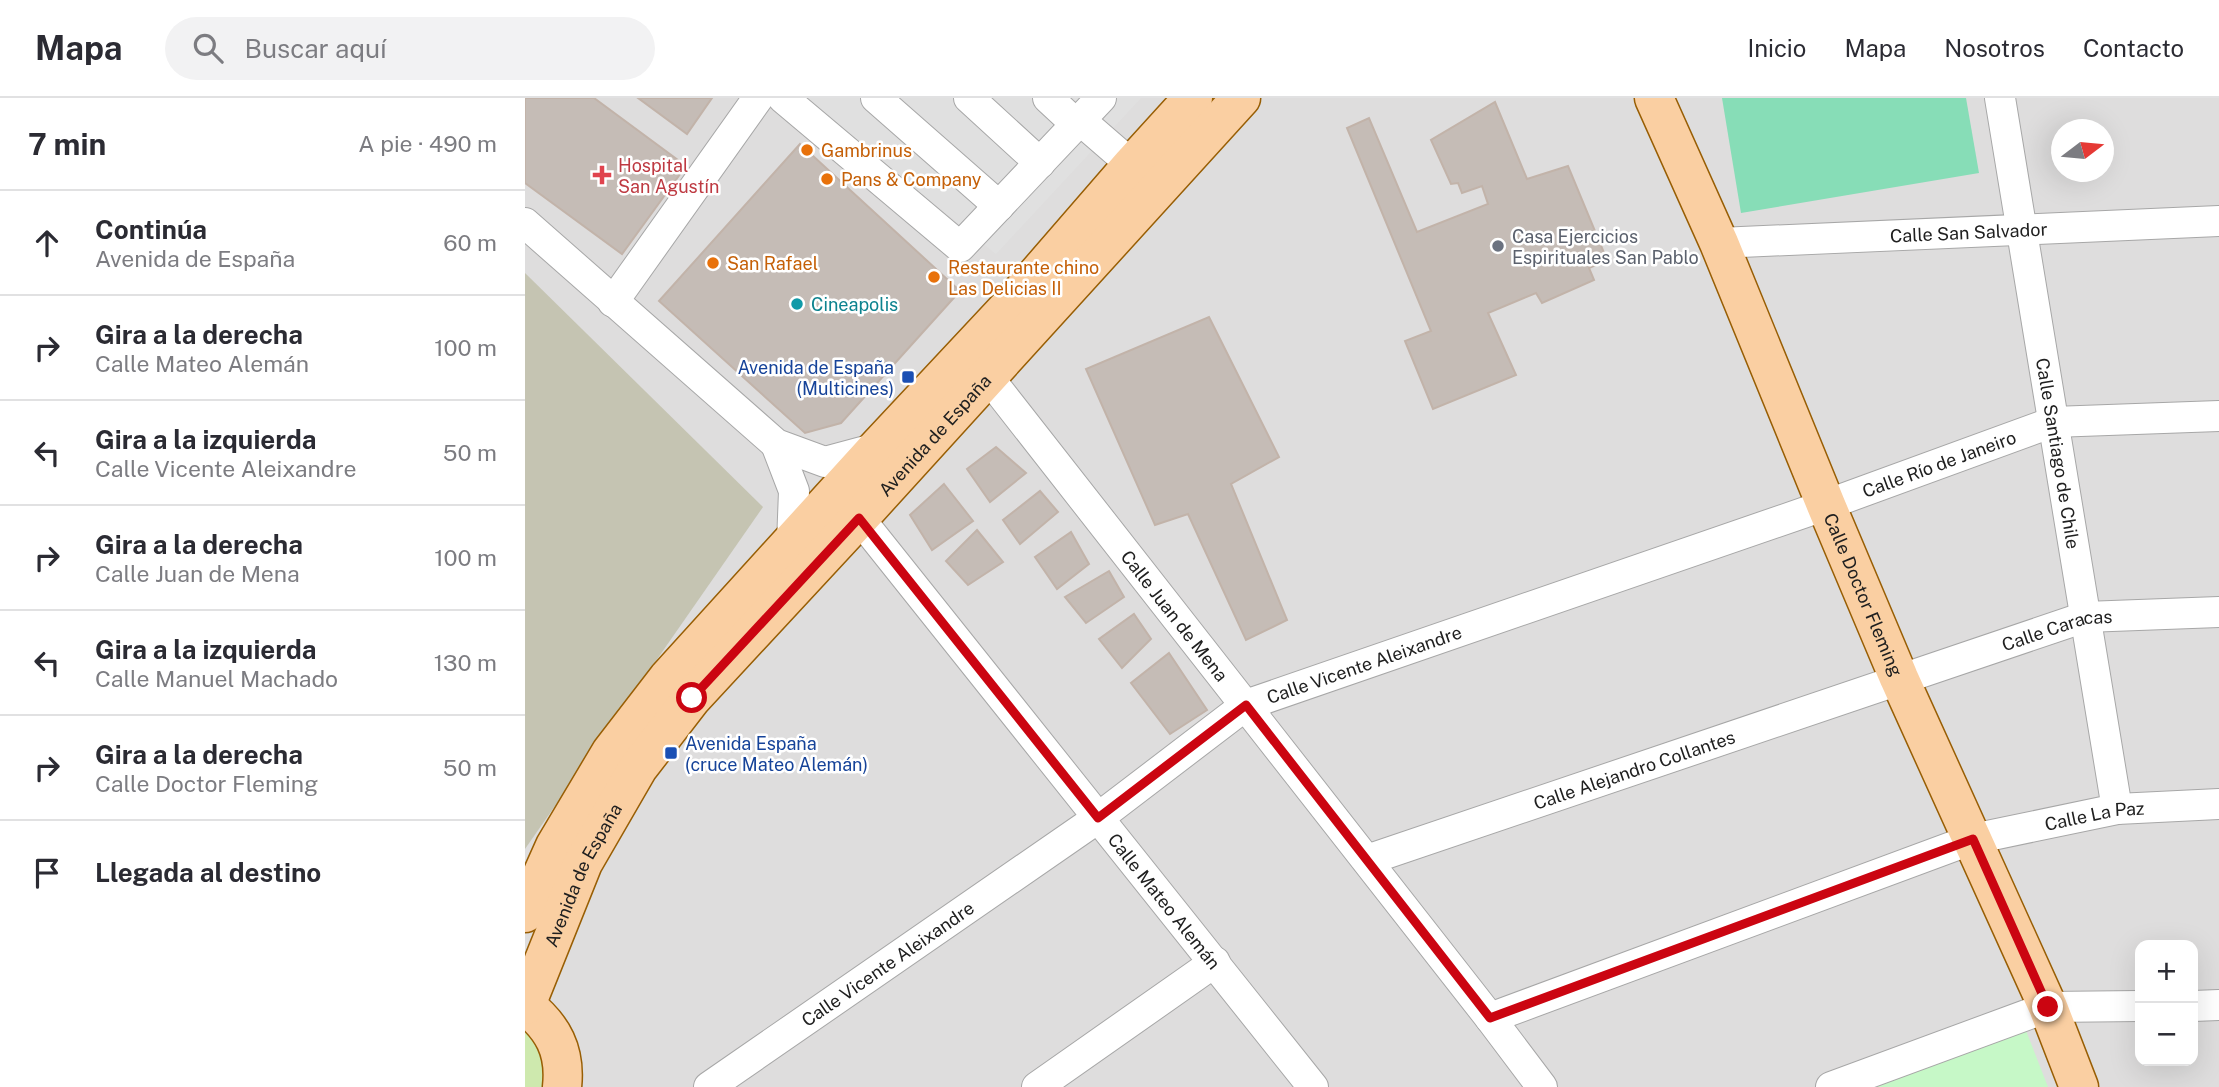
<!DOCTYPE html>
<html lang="es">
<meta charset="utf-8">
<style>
:root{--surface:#fff;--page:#f2f2f3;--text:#2b2b33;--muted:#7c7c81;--line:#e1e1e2}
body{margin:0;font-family:"Public Sans",sans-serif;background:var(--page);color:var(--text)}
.controls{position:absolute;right:21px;bottom:21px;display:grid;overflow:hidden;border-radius:14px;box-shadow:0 7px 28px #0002}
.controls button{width:63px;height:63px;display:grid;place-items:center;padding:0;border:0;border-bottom:2px solid var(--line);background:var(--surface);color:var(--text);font:35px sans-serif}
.compass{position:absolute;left:1526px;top:21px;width:63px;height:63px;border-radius:50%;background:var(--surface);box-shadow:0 7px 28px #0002;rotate:74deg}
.stop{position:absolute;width:21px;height:21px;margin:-16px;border:5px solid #cb0511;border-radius:50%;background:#fff}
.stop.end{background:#cb0511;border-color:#fff;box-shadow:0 2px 7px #0008}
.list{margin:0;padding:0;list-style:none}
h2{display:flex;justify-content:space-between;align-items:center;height:91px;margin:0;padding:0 28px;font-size:30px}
h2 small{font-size:23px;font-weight:400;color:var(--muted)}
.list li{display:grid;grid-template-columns:46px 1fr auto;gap:21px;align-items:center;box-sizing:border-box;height:105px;padding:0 28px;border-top:2px solid var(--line)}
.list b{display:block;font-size:26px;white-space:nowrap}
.list p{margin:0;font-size:23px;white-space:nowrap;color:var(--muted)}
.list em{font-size:23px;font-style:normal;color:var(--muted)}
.icon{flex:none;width:38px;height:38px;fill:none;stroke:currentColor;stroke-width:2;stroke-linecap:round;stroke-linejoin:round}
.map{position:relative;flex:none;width:1694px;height:989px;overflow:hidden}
header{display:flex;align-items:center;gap:42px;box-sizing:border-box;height:98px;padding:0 35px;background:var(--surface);border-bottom:2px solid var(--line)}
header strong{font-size:33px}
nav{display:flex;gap:38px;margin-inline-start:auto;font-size:24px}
.search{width:490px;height:63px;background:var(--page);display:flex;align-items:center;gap:18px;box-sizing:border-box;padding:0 24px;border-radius:38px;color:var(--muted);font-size:26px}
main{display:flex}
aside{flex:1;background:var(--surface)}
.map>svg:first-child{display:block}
.residential{fill:#dedddd;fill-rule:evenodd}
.construction{fill:#c5c4b2}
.grass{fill:#cee9ae}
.park{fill:#c6f8c7}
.pitch{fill:#87ddb7}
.parking{fill:#e0e0e0}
.building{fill:#c5bcb6;stroke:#c2b3a9;stroke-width:2}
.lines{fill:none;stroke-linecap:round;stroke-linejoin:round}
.minor-casing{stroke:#a7a7a7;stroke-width:32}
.major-casing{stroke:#985e04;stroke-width:41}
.minor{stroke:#fff;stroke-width:30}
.major{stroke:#facfa2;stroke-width:38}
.route{stroke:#cb0511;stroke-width:9}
.food-dot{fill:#e8710a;stroke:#fff;stroke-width:2.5}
.health-dot{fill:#e0444e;stroke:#fff;stroke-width:2.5}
.worship-dot{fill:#6b7280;stroke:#fff;stroke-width:2.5}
.culture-dot{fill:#0f9aa8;stroke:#fff;stroke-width:2.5}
.transit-dot{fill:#1a4fb4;stroke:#fff;stroke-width:2.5}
.labels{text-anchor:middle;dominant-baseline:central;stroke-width:5;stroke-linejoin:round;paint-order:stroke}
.food-label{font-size:18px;fill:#c56008;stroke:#fff;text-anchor:start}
.health-label{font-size:18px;fill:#be3a42;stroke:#fff;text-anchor:start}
.street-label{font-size:18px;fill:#202020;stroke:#fff}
.worship-label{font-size:18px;fill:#5b616d;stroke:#fff;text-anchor:start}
.culture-label{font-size:18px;fill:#0d838f;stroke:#fff;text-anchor:start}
.transit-label{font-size:18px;fill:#164399;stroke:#fff;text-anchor:end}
</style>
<header>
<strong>Mapa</strong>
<div class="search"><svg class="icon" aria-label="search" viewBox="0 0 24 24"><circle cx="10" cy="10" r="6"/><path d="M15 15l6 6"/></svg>Buscar aquí</div>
<nav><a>Inicio</a><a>Mapa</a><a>Nosotros</a><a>Contacto</a></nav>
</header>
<main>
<aside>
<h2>7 min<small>A pie · 490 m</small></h2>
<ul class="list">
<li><svg class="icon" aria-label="ahead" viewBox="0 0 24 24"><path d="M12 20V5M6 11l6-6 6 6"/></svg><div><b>Continúa</b><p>Avenida de España</p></div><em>60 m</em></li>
<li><svg class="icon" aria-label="right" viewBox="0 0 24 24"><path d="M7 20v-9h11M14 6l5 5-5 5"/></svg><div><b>Gira a la derecha</b><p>Calle Mateo Alemán</p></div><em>100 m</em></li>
<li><svg class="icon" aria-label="left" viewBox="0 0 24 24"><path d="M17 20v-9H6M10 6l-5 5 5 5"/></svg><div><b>Gira a la izquierda</b><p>Calle Vicente Aleixandre</p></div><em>50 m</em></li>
<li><svg class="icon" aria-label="right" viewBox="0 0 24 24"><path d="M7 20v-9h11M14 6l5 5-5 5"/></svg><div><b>Gira a la derecha</b><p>Calle Juan de Mena</p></div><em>100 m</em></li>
<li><svg class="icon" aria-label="left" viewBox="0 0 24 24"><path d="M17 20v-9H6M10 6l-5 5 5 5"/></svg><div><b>Gira a la izquierda</b><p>Calle Manuel Machado</p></div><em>130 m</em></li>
<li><svg class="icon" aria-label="right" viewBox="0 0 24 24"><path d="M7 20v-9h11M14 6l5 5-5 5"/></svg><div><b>Gira a la derecha</b><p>Calle Doctor Fleming</p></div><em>50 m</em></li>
<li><svg class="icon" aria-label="arrive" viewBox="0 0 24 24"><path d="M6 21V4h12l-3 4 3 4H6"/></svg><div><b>Llegada al destino</b></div></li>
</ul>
</aside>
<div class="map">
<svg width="1694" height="989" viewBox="0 0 1694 989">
<rect width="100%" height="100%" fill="#f0ede7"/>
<path class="residential" d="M 0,0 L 1694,0 L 1694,989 L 0,989 ZM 1536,32 L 1578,32 L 1578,74 L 1536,74 ZM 1615,847 L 1668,847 L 1668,963 L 1615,963 Z"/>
<polygon class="construction" points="0,175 238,409 0,751"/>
<polygon class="grass" points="0,930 18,956 19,989 0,989"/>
<polygon class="park" points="1500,930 1523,989 1347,989"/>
<polygon class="pitch" points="1197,0 1441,0 1454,75 1216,115"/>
<polygon class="parking" points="278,0 616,0 471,156"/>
<g class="building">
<polygon points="0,0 69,0 161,68 97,156 0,85"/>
<polygon points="113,0 187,0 162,36"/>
<polygon points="970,4 1002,81 1043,68 1082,162 1064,170 1069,182 1017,205 1011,195 963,215 991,277 908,311 880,243 906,233 822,30 844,20 892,134 963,106 957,88 937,95 933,85 926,86 906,42"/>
<polygon points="275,46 435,193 316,325 280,335 134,203"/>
<polygon points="684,219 754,359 706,386 762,522 721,542 663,416 630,427 561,271"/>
<polygon points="471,349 501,375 465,404 442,371"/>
<polygon points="419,386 448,423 407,452 385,417"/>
<polygon points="515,393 533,414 495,446 478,422"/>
<polygon points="452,432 478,464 443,487 421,463"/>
<polygon points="546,434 564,466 532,491 510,459"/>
<polygon points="584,473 599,499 561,525 540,499"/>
<polygon points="609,516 626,541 597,570 574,541"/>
<polygon points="644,555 682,612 645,636 606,585"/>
</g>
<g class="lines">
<g class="minor-casing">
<g id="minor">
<polyline points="258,0 435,149 576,0"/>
<polyline points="351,0 474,108"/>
<polyline points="444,0 515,65"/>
<polyline points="523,0 551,26"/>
<path id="s1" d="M 1475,0 L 1592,711"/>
<polyline points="555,22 607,67"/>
<polyline points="0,125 251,346 300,364 352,350"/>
<path id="s2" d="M 1194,145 L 1694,123"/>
<polyline points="88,204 233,0"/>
<path id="s3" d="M 463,279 L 965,920 L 1017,989"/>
<polyline points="251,346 269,393 267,445"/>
<path id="s4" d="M 334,420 L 788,989"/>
<path id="s5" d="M 842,762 L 1560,519 L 1694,514"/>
<polyline points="1668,908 1694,907"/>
<path id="s6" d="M 965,920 L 1448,741 L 1592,711 L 1694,706"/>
<path id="s7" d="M 184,989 L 573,720 L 721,607 L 1301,407 L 1528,324 L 1694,318"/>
<polyline points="512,989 690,864"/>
<polyline points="1306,989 1523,909 1615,908"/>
</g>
</g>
<g class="major-casing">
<g id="major">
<path id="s8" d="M 1129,0 L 1194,145 L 1301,407 L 1374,580 L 1523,909 L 1554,989"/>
<polyline points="0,815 30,748 86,654 143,580 352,350 483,210 607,67 668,0"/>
<path d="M 0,907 C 28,929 41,953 37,989"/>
<path id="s9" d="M 1,907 L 58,765 L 113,670 L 167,600 L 334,420 L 716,0"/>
</g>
</g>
<use href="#minor" class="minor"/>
<use href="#major" class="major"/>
</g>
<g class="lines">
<polyline class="route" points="167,600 334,420 573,720 721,607 965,920 1448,741 1523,909"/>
</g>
<g class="food-dot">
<circle cx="282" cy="52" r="7"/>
<circle cx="302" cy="81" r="7"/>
<circle cx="188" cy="165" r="7"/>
<circle cx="409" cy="179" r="7"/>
</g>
<path class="health-dot" d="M73.5 66.5h7v7h7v7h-7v7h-7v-7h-7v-7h7z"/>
<circle class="worship-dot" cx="973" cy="148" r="7"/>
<circle class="culture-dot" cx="272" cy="206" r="7"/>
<g class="transit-dot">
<rect x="376" y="272" width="14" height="14" rx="3.5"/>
<rect x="139" y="648" width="14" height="14" rx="3.5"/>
</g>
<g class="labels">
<g class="food-label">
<text x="296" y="52">Gambrinus</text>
<text x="316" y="81">Pans &amp; Company</text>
<text x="202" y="165">San Rafael</text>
<text x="423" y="169">Restaurante chino<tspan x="423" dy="21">Las Delicias II</tspan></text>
</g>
<g class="health-label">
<text x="93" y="67">Hospital<tspan x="93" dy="21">San Agustín</tspan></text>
</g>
<g class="street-label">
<text stroke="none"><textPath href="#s2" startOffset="250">Calle San Salvador</textPath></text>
<text stroke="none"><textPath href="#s9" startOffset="709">Avenida de España</textPath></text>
<text stroke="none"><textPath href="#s1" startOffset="360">Calle Santiago de Chile</textPath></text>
<text stroke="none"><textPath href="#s7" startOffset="1393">Calle Río de Janeiro</textPath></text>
<text stroke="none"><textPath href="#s8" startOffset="539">Calle Doctor Fleming</textPath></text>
<text stroke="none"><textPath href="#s3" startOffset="303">Calle Juan de Mena</textPath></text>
<text stroke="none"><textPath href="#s5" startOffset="728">Calle Caracas</textPath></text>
<text stroke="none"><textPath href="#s7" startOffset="784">Calle Vicente Aleixandre</textPath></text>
<text stroke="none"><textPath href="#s5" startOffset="282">Calle Alejandro Collantes</textPath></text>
<text stroke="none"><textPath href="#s6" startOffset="639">Calle La Paz</textPath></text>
<text stroke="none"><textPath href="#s9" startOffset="142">Avenida de España</textPath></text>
<text stroke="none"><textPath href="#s4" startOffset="490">Calle Mateo Alemán</textPath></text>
<text stroke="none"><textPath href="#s7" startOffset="217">Calle Vicente Aleixandre</textPath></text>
</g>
<g class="worship-label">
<text x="987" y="138">Casa Ejercicios<tspan x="987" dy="21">Espirituales San Pablo</tspan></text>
</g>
<g class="culture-label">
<text x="286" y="206">Cineapolis</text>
</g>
<g class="transit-label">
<text x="369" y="269">Avenida de España<tspan x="369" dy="21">(Multicines)</tspan></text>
<text x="160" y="645" text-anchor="start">Avenida España<tspan x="160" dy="21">(cruce Mateo Alemán)</tspan></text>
</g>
</g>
</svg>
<div class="controls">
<button>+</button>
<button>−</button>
</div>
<svg class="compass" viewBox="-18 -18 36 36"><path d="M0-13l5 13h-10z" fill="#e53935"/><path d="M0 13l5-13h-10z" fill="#7c7c81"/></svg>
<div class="stop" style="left:167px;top:600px"></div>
<div class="stop end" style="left:1523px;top:909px"></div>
</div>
</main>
